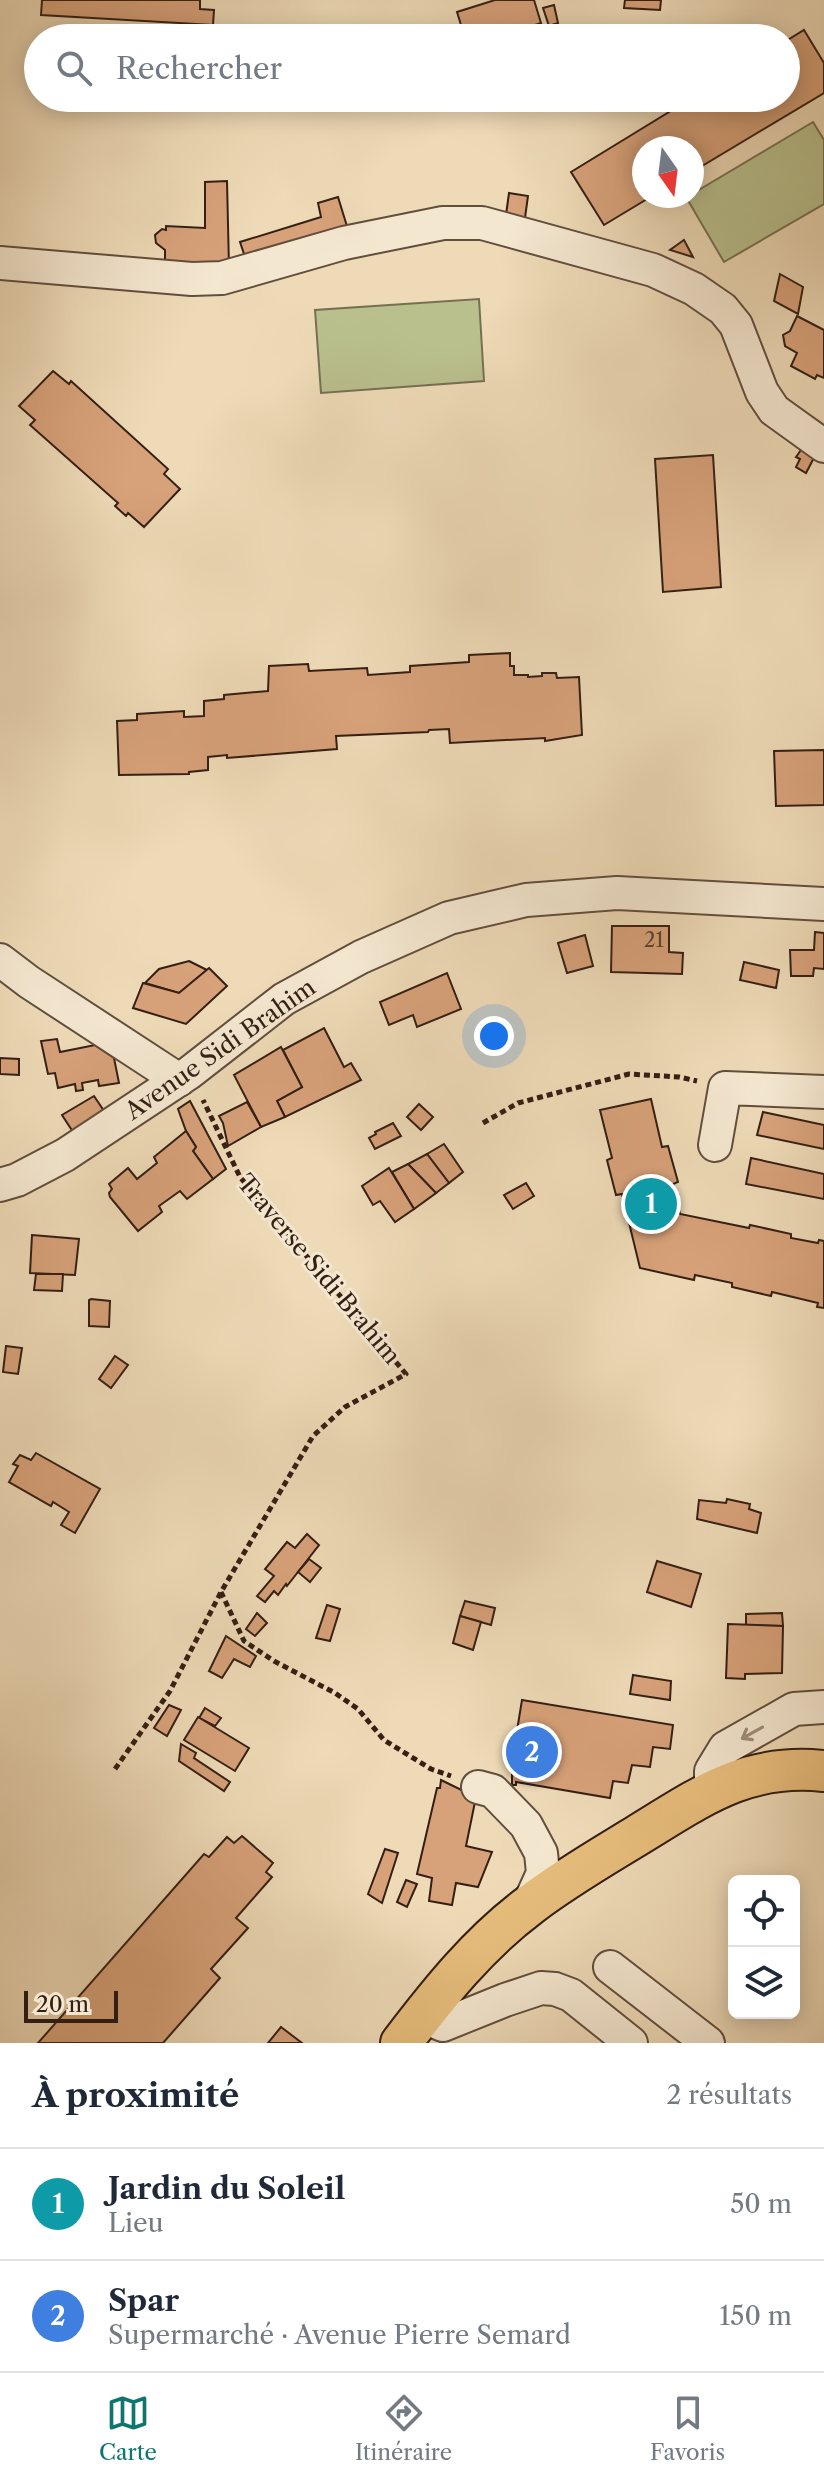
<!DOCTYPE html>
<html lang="fr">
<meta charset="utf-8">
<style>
:root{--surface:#fff;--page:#f6f6f7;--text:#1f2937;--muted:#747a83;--line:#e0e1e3;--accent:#0f766e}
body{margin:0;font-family:"Libre Caslon Text",serif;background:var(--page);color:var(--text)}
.controls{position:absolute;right:24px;bottom:24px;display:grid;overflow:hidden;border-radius:12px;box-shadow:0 4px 20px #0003}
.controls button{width:72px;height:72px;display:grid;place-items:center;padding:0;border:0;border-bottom:2px solid var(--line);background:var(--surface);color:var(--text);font:40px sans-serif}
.compass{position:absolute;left:632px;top:136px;width:72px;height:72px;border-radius:50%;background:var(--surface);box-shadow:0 4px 20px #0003;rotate:166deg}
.scale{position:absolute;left:24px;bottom:20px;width:94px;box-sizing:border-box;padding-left:8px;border:4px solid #341f15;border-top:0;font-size:22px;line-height:28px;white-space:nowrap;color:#341f15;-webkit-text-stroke:6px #f4e7d0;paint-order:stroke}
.you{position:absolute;left:494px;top:1036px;width:28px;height:28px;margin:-20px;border:6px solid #fff;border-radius:50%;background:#1a73e8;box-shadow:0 0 0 12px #1a73e833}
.badge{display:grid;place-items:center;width:52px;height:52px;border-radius:50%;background:var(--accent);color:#fff;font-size:26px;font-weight:700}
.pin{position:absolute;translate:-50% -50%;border:4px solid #fff;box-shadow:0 2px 8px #0006}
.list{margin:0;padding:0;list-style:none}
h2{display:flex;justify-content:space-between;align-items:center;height:104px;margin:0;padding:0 32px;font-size:34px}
h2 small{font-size:26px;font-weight:400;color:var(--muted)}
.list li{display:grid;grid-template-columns:52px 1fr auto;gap:24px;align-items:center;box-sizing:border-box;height:112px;padding:0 32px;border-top:2px solid var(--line)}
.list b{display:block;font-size:30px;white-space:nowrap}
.list p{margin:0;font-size:26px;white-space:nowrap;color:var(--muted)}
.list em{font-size:26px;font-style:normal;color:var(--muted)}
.icon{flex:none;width:44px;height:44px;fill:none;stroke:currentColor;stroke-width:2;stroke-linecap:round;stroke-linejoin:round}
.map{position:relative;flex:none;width:824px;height:2043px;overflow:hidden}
.search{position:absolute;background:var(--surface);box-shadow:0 4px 20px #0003;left:24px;right:24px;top:24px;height:88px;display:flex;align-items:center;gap:20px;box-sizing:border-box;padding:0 28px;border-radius:44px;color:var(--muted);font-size:30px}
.sheet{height:328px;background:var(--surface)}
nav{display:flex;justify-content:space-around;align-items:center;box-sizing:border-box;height:112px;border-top:2px solid var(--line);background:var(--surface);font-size:22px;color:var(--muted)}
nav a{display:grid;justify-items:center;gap:4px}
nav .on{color:var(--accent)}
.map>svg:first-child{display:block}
.green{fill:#b9c08e;stroke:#767052;stroke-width:2}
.building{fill:#d7a179;stroke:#341f15;stroke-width:2}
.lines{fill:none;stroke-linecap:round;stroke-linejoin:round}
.minor-casing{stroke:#624e3e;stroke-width:36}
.major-casing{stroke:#341f15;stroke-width:44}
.path{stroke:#341f15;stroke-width:5;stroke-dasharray:6 4;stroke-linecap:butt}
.minor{stroke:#f4e7d0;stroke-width:32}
.major{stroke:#e7bd7c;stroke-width:40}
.oneway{stroke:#9e8d7c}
.labels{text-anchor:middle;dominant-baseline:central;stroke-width:6;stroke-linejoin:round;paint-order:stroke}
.number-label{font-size:20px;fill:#5d402e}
.street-label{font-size:24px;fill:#341f15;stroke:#f4e7d0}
</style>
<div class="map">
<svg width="824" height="2043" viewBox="0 0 824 2043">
<rect width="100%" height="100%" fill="#eedab7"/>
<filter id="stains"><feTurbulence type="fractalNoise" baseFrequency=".0025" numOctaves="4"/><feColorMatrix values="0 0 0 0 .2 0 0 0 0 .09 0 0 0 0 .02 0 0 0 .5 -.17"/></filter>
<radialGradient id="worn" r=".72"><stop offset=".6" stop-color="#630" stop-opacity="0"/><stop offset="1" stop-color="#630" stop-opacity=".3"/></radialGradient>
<g class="green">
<polygon points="813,122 824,140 824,204 724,262 686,197 692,196 692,194"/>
<polygon points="479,299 484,381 321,393 315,310"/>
</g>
<g class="building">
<polygon points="42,0 200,0 200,9 214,10 213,25 41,15"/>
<polygon points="495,0 534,0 541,23 509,34 510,38 497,38 497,36 465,38 457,12"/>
<polygon points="625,0 661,0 660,10 624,8"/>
<polygon points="554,5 558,23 549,26 543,8"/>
<polygon points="804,30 824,63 824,93 692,172 692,148 644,148 644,196 652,196 604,225 571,172 692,98 786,98 786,41"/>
<polygon points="227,181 229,267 165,268 165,250 156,243 155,235 162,229 166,230 166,226 205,228 205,182"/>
<polygon points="509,193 528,196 524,225 505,222"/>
<polygon points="338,197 350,236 247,263 240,242 321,217 318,203"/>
<polygon points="684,240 693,257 670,250"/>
<polygon points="780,274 803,287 798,314 774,301"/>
<polygon points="797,316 824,330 824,378 817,375 815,379 791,366 797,353 785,346 783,335 790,331"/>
<polygon points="53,371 69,384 71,381 168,469 164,474 180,489 144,527 128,513 126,516 115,506 118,503 30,425 35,420 19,406"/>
<polygon points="803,447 816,454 806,473 796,467 800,459 796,457"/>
<polygon points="713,455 721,587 663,592 655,459"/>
<polygon points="510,653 510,666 514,666 514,675 528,675 528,677 542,676 542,673 556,673 557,678 579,677 582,735 545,741 545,738 450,743 449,729 429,730 428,732 336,736 337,749 227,758 227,755 208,757 208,770 189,772 189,774 119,775 117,721 137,720 137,714 184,711 184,717 204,716 204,701 224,699 224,695 268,691 269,666 308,664 309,671 367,668 368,675 410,672 410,666 469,662 469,655"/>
<polygon points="824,750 824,805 776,806 774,751"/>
<polygon points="612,926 669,926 669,952 683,953 682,974 611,972"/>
<polygon points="815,932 824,933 824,969 814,968 813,976 791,976 790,950 814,950"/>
<polygon points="585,935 593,966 567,973 558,943"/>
<polygon points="189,961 207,970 179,993 145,983 159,969"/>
<polygon points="744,962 779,970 776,988 740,980"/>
<polygon points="209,968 227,986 186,1024 133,1008 143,983 179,993"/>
<polygon points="447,973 461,1009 417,1027 413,1015 389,1025 380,1002"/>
<polygon points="324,1028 344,1067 351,1063 361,1080 285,1117 277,1101 302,1087 283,1050"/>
<polygon points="57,1039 60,1052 95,1045 114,1058 119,1083 99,1086 98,1080 82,1083 83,1090 76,1091 75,1084 58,1088 55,1073 48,1074 41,1041"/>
<polygon points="281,1047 302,1087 277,1101 285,1117 261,1127 234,1075"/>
<polygon points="0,1058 19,1059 19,1075 0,1074"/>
<polygon points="94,1096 108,1117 75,1135 62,1115"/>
<polygon points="651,1099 662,1147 668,1146 678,1182 673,1184 680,1214 749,1228 750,1225 791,1234 791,1238 818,1243 819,1240 824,1241 824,1308 817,1307 818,1303 772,1292 771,1296 732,1287 732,1283 695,1275 694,1280 640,1268 622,1194 616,1195 607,1160 612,1158 600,1110"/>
<polygon points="190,1101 226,1169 213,1179 193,1151 196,1147 186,1131 178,1109"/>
<polygon points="247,1102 261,1127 228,1146 223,1123 219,1116"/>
<polygon points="419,1104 433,1117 421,1130 407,1117"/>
<polygon points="763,1112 824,1125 824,1149 757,1135"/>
<polygon points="393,1123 401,1136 375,1149 369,1138 376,1134 375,1132"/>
<polygon points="186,1131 196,1147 193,1151 213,1179 187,1199 180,1191 159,1206 162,1212 138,1231 110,1197 109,1193 112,1189 109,1184 128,1168 137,1179 157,1163 154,1157"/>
<polygon points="444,1144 463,1172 449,1183 427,1154"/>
<polygon points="427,1154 449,1183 436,1193 408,1164"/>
<polygon points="751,1158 824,1174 824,1199 746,1184"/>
<polygon points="408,1164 436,1193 414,1209 392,1172"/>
<polygon points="389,1168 414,1209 395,1222 380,1201 373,1205 362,1186"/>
<polygon points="526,1183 534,1196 513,1209 504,1195"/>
<polygon points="32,1235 79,1239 75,1275 30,1273"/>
<polygon points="36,1274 63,1274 62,1291 34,1290"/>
<polygon points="91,1299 110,1301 109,1327 89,1326 89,1300"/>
<polygon points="6,1346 22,1348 18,1374 3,1372"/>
<polygon points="115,1356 128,1365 111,1388 99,1379"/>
<polygon points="36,1453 100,1489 75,1533 61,1525 69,1512 53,1502 51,1506 9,1482 18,1466 13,1464 20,1455 31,1460"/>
<polygon points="727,1499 750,1504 749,1509 761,1513 757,1533 697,1519 699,1500 726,1503"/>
<polygon points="307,1534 319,1545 287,1586 286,1584 278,1595 274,1591 265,1602 257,1596 274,1576 265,1569 287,1542 295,1548"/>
<polygon points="309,1559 321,1568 310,1582 298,1572"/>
<polygon points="657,1561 701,1574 691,1607 647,1592"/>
<polygon points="465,1601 495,1608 491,1625 460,1616"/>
<polygon points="327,1605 340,1609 330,1641 316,1638"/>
<polygon points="257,1613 267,1623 255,1636 246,1629"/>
<polygon points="782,1613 783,1626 746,1625 746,1614"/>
<polygon points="460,1616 481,1622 473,1650 453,1643"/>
<polygon points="728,1624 783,1626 782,1673 745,1674 745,1679 726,1678"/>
<polygon points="226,1636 256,1656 250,1667 234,1659 222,1678 209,1671"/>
<polygon points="633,1675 671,1681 670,1700 630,1694"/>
<polygon points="522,1700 673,1725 670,1749 653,1747 650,1767 632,1765 628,1783 613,1781 610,1798 516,1782 516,1785 512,1785 512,1761"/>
<polygon points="169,1705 181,1710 167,1736 154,1728"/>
<polygon points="205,1708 221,1718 215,1726 199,1718"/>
<polygon points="198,1717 249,1748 235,1771 184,1740"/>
<polygon points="181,1744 196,1753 194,1758 230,1782 224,1791 179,1761"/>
<polygon points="441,1780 476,1797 466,1846 492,1852 478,1887 456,1883 452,1905 429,1901 432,1878 417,1874 437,1788 440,1788"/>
<polygon points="242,1836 273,1863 266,1872 272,1877 236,1918 248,1928 211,1969 220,1978 163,2043 38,2043 204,1854 209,1857 227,1837 234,1843"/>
<polygon points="385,1849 398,1853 382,1903 368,1894"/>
<polygon points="406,1880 417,1884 407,1907 397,1902"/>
<polygon points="281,2027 302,2043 268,2043"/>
</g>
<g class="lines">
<g class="minor-casing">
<g id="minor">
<polyline points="0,263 192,279 222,278 344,243 443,223 482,223 653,270 694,289 723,309 736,325 762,392 774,410 824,446"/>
<polyline points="0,960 29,982 179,1080"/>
<polyline points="715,1145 725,1088 824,1092"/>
<polyline points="0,1185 17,1180 65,1155 189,1073 284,999 361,957 449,918 526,900 617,893 824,904"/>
<polyline points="478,1787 493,1791 526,1825 541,1853 543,1873 528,1906"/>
<polyline points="711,1792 711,1771 725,1748 794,1709 824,1707"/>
<polyline points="610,1967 708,2043"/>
<polyline points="421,2016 443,2025 505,2000 541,1988 555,1989 571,1995 631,2043"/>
</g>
</g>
<g class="major-casing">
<path id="major" d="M 401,2043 C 439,1993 479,1943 530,1905 C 564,1879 602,1857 638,1835 C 702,1796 746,1763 824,1771"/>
</g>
<g class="path">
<polyline points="483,1123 518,1103 629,1074 679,1077 697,1081"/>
<polyline points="221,1592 244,1641 274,1661 335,1693 358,1709 384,1740 431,1769 451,1776"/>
<polyline points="115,1769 170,1691 221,1592 313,1436 345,1407 406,1374 240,1177 203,1100"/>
</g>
<use href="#minor" class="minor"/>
<use href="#major" class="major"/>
</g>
<defs><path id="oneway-shaft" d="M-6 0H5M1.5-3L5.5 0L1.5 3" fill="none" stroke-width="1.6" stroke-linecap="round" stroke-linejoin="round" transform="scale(2)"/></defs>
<use class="oneway" href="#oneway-shaft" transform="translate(752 1733) rotate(151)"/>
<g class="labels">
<g class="number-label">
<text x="654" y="940">21</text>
</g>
<g class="street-label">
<text transform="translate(220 1049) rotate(-35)">Avenue Sidi Brahim</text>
<text transform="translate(319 1269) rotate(50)">Traverse Sidi Brahim</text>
</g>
</g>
<rect width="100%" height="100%" filter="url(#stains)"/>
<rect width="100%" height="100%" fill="url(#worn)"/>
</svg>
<div class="controls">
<button><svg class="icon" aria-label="locate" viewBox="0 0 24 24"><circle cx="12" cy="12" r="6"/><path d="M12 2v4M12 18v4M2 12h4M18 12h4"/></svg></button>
<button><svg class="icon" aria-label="layers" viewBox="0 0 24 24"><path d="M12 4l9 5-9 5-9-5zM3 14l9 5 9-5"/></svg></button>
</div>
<svg class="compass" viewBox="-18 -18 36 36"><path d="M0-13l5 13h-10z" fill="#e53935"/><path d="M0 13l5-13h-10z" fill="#747a83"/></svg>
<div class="scale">20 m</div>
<div class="you"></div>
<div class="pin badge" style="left:651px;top:1204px;background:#0f9aa8">1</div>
<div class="pin badge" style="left:532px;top:1752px;background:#3f7fe0">2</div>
<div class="search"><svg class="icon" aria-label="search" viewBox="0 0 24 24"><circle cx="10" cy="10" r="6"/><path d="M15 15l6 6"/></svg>Rechercher</div>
</div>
<section class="sheet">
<h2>À proximité<small>2 résultats</small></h2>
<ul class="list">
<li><span class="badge" style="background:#0f9aa8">1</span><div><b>Jardin du Soleil</b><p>Lieu</p></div><em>50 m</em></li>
<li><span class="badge" style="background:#3f7fe0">2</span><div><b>Spar</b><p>Supermarché · Avenue Pierre Semard</p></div><em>150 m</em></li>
</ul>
</section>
<nav>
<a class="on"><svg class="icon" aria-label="map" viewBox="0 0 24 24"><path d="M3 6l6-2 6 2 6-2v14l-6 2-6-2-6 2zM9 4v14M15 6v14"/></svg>Carte</a>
<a><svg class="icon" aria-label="directions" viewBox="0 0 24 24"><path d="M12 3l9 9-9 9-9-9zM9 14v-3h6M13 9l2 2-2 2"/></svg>Itinéraire</a>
<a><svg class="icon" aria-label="saved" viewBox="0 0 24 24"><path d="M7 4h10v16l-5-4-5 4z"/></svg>Favoris</a>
</nav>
